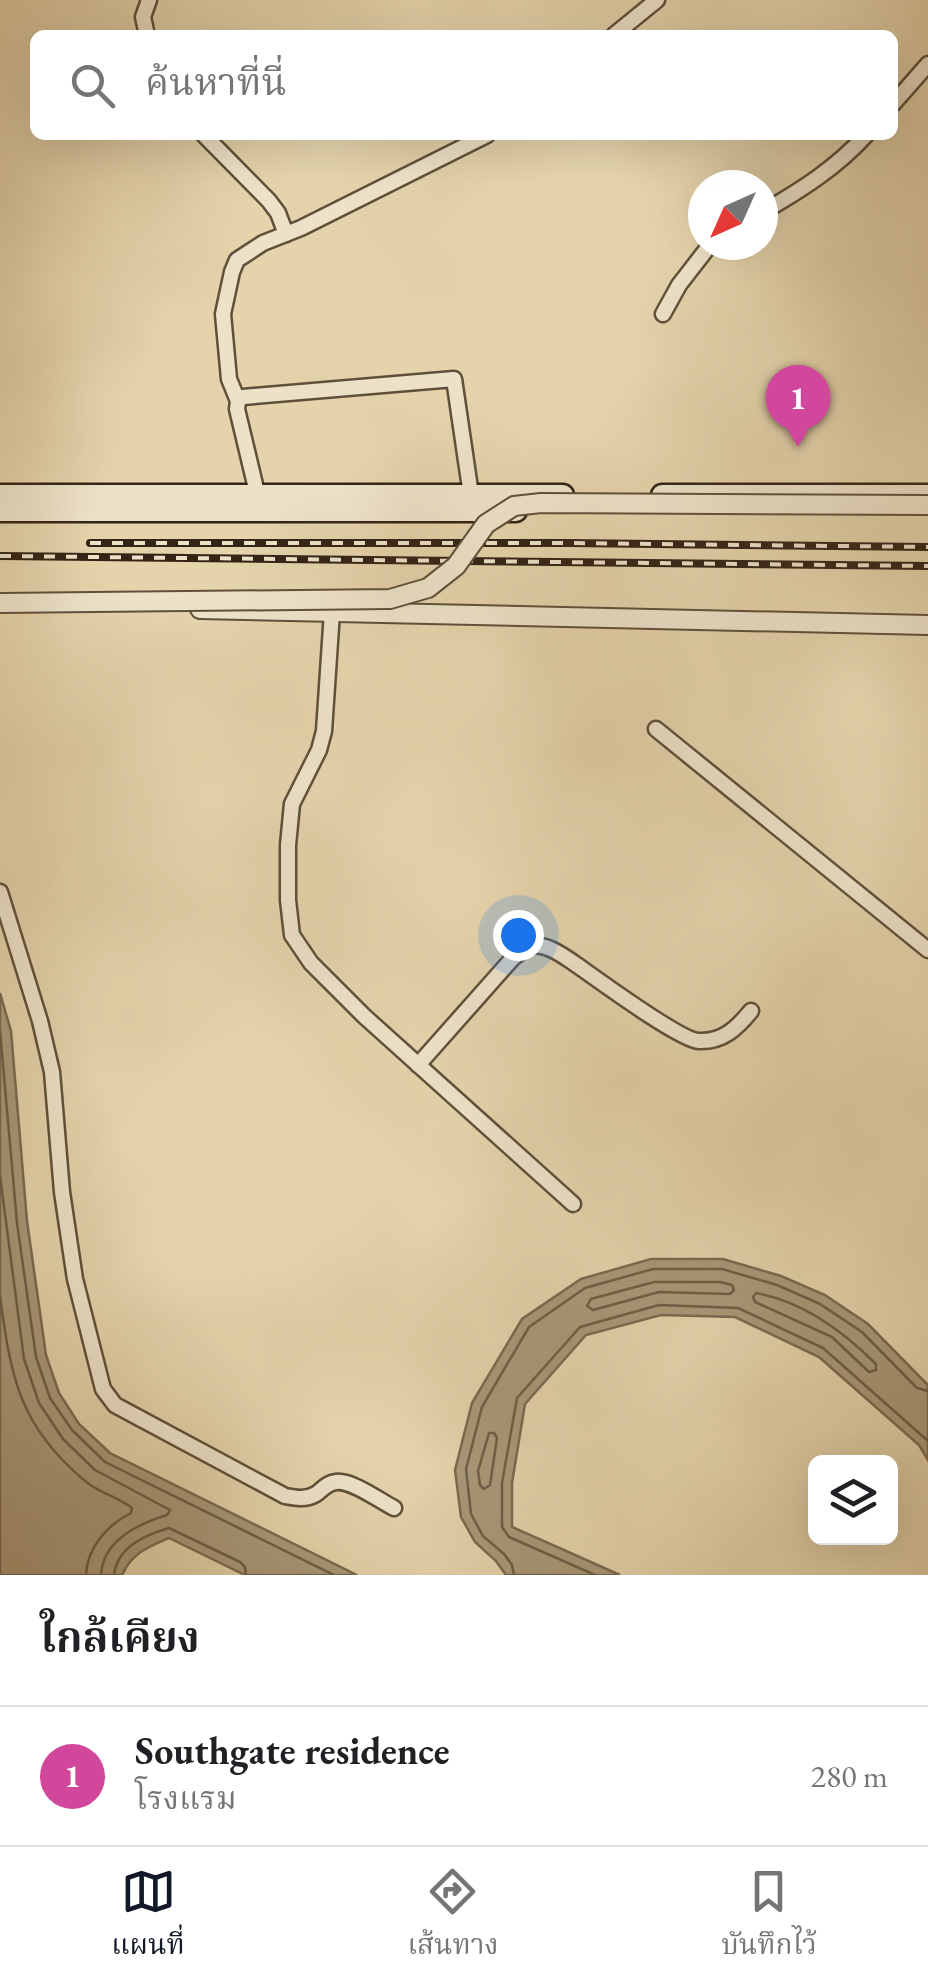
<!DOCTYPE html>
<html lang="th">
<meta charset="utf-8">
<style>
:root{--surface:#fff;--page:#f2f2f2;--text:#202124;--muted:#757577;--line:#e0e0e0;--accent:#111827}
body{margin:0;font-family:"EB Garamond","Noto Serif Thai",serif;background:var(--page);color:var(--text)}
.controls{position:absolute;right:30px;bottom:30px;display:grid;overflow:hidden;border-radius:15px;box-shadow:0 10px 40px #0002}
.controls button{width:90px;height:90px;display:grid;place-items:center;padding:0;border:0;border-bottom:2px solid var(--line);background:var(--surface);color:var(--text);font:50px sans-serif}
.compass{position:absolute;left:688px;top:170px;width:90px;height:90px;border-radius:50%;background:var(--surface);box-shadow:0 10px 40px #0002;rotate:225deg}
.you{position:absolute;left:518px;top:935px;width:35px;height:35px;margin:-25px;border:8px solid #fff;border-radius:50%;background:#1a73e8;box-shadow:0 0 0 15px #1a73e833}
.badge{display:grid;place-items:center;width:65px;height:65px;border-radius:50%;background:var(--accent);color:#fff;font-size:32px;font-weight:700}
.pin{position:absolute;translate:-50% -82px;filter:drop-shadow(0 2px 5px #0008)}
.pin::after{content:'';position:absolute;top:52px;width:35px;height:30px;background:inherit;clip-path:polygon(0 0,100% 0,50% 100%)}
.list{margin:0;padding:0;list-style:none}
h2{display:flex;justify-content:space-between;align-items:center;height:130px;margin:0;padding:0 40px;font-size:42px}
h2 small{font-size:32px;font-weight:400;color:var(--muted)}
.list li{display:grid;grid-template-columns:65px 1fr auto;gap:30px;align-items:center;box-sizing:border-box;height:140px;padding:0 40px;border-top:2px solid var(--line)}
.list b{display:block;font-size:38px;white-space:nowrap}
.list p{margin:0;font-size:32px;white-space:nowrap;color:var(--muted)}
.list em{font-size:32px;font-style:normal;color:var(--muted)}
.icon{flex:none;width:55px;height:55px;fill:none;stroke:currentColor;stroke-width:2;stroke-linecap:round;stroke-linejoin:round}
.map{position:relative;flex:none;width:928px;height:1575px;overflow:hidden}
.search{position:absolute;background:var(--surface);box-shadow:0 10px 40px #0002;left:30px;right:30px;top:30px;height:110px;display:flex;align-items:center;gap:25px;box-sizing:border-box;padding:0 35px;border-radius:15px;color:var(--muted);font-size:38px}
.sheet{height:270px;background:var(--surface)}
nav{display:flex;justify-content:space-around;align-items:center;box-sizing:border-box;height:140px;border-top:2px solid var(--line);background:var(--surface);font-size:28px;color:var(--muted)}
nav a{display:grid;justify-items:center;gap:5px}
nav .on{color:var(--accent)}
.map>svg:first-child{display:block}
.water{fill:#a89878;stroke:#7a6a51;stroke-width:2.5}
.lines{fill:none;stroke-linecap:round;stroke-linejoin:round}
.shore{stroke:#6e5e47;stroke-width:2.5}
.minor-casing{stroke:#60503b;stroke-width:19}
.tertiary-casing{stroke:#60503b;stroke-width:22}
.secondary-casing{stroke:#342416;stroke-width:25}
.minor{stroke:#ede2c8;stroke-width:14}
.tertiary{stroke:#ede2c8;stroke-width:18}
.secondary{stroke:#ede2c8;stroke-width:20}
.rail-casing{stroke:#342416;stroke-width:8}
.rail{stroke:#ede2c8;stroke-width:4;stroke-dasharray:11;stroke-linecap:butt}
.tertiary-bridge-casing{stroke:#60503b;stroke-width:22;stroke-linecap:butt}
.tertiary-bridge{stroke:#ede2c8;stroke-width:18}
</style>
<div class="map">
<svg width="928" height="1575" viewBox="0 0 928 1575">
<rect width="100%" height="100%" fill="#e4d3ab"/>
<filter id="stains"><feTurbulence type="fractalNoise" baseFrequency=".002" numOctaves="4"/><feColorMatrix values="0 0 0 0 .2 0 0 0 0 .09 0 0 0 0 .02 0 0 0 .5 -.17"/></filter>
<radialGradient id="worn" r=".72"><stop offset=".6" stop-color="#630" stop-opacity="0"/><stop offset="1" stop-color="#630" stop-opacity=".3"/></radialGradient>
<g class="water">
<path d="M 0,993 L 11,1031 L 27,1221 L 46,1355 L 59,1393 L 79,1424 L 110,1453 L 357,1575 L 245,1575 L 169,1538 C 148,1547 132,1553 122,1575 L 0,1575 Z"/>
<polygon points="651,1259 723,1259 781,1276 825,1295 868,1324 928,1385 928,1460 919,1445 819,1357 735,1317 661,1315 586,1335 525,1404 512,1483 512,1527 620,1575 506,1575 496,1561 475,1542 461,1517 455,1470 472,1403 522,1319 581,1279"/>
</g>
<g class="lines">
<g class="shore">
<polyline points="0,1031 17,1223 36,1357 50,1398 72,1430 105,1462 334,1575"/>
<path d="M 0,1176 L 24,1359 L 39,1403 L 63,1439 L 95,1470 L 170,1510 L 167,1515 C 138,1524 103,1540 101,1575"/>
<polygon points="654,1282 720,1282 732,1285 734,1290 730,1294 659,1292 593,1310 587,1306 591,1299"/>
<path d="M 756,1293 C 802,1301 844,1332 876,1364 L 876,1370 L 869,1372 L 832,1337 L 755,1302 L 753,1297 Z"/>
<path d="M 0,1297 C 11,1377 19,1426 85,1481 C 99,1493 118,1497 132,1508 L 131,1513 C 107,1525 87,1548 86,1575"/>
<polygon points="489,1433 494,1433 497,1438 490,1485 484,1489 480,1485 478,1471"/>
<path d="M 114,1575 C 117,1547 145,1535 169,1528 L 240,1562 L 245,1567 L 246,1575"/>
<polyline points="514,1575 512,1565 504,1554 483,1536 471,1514 466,1469 482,1407 529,1327 585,1288 653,1269 722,1269 777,1285 820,1304 862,1332 917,1388 928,1391"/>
<polyline points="595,1575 509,1537 502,1527 502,1483 517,1398 580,1327 659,1305 738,1308 823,1348 928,1441"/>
</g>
<g class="minor-casing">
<g id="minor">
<polyline points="147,35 143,17 149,0"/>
<polyline points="614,35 657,0"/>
<polyline points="893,104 928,64"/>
<polyline points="204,135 269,201 278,213 286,234"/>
<path d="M 763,212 C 801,190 836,168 866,135"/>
<polyline points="663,314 679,285 710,245"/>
<polyline points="238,401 243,397 454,379 471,495"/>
<polyline points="258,497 237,409 238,401 229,379 223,314 232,272 237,260 263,243 301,228 487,135"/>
<polyline points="332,612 324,731 319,750 292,804 288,845 288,900 292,935 311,963 364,1016 573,1204"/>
<polyline points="656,729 928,950"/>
<path d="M 0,892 L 40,1021 L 52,1072 L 62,1192 L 75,1279 L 103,1389 L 115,1405 L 285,1496 C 296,1498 306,1500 316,1494 C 323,1489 327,1483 336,1482 C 352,1480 380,1501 394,1508"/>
<path d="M 418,1065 L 512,959 C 518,954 524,948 531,946 C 546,943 562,955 574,963 C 594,977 681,1041 699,1041 C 723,1042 737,1028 751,1011"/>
</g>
</g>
<g class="tertiary-casing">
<polyline id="tertiary" points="200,609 928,625"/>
</g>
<g class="secondary-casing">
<g id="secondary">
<polyline points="0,495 563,495"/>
<polyline points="662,495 928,495"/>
<polyline points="0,511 516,511"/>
</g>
</g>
<use href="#minor" class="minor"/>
<use href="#tertiary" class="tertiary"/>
<use href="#secondary" class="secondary"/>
<g class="rail-casing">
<g id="rail">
<polyline points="90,543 567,543 928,547"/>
<polyline points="0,556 928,566"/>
</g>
</g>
<use href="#rail" class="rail"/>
<g class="tertiary-bridge-casing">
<polyline id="tertiary-bridge" points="0,603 390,599 428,588 456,566 486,524 514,506 541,503 928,505"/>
</g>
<use href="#tertiary-bridge" class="tertiary-bridge"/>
</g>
<rect width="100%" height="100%" filter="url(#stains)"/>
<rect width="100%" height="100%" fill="url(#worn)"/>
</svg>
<div class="controls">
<button><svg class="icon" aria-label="layers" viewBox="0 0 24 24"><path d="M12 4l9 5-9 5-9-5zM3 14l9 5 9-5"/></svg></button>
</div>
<svg class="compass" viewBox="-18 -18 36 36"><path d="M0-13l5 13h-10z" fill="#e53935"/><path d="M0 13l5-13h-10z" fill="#757577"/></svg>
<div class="you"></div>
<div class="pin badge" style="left:798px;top:447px;background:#d1479c">1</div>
<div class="search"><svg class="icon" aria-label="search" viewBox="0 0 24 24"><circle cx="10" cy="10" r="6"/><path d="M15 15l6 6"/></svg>ค้นหาที่นี่</div>
</div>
<section class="sheet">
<h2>ใกล้เคียง<small></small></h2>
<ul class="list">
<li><span class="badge" style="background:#d1479c">1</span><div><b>Southgate residence</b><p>โรงแรม</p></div><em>280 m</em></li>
</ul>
</section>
<nav>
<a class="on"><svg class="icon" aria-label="map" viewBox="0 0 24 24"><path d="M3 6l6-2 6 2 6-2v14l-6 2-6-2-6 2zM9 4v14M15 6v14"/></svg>แผนที่</a>
<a><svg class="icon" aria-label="directions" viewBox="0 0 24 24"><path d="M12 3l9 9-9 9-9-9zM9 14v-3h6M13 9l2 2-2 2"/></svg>เส้นทาง</a>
<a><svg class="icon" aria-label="saved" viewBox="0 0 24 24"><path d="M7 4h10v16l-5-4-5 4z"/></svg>บันทึกไว้</a>
</nav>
